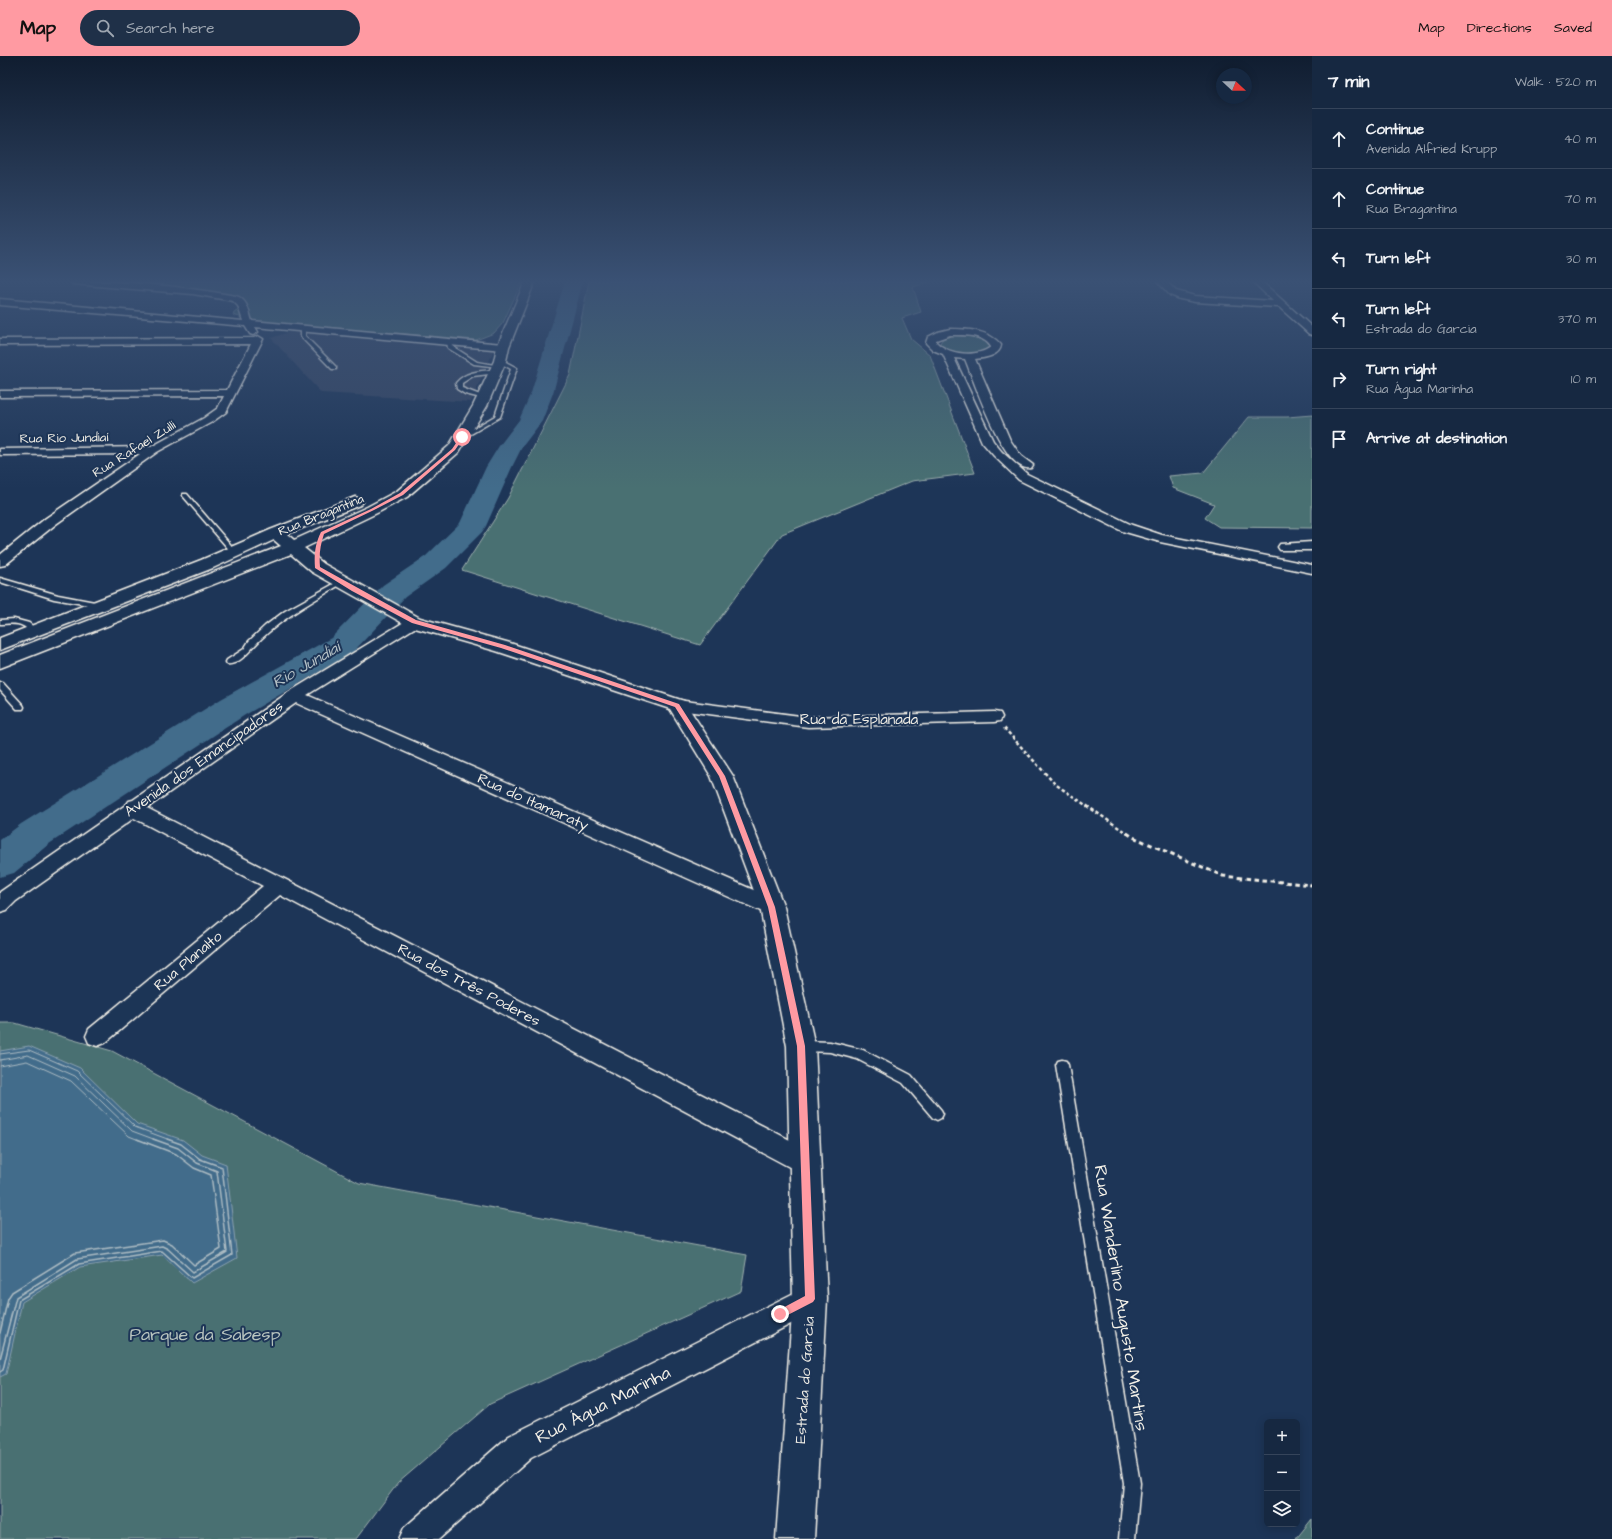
<!DOCTYPE html>
<meta charset="utf-8">
<style>
:root{--surface:#162841;--page:#1f3048;--text:#f1f3f6;--muted:#9ea6b1;--line:#35445a;--accent:#ff9aa2}
body{margin:0;font-family:"Architects Daughter",sans-serif;background:var(--page);color:var(--text)}
.controls{position:absolute;right:12px;bottom:12px;display:grid;overflow:hidden;border-radius:6px;box-shadow:0 2px 10px #0003}
.controls button{width:36px;height:36px;display:grid;place-items:center;padding:0;border:0;border-bottom:1px solid var(--line);background:var(--surface);color:var(--text);font:20px sans-serif}
.compass{position:absolute;left:1216px;top:12px;width:36px;height:36px;border-radius:50%;background:var(--surface);box-shadow:0 2px 10px #0003;rotate:112deg}
.stop{position:absolute;width:12px;height:12px;margin:-9px;border:3px solid #ff9aa2;border-radius:50%;background:#fff}
.stop.end{background:#ff9aa2;border-color:#fff;box-shadow:0 1px 4px #0008}
.list{margin:0;padding:0;list-style:none}
h2{display:flex;justify-content:space-between;align-items:center;height:52px;margin:0;padding:0 16px;font-size:17px}
h2 small{font-size:13px;font-weight:400;color:var(--muted)}
.list li{display:grid;grid-template-columns:26px 1fr auto;gap:12px;align-items:center;box-sizing:border-box;height:60px;padding:0 16px;border-top:1px solid var(--line)}
.list b{display:block;font-size:15px;white-space:nowrap}
.list p{margin:0;font-size:13px;white-space:nowrap;color:var(--muted)}
.list em{font-size:13px;font-style:normal;color:var(--muted)}
.icon{flex:none;width:22px;height:22px;fill:none;stroke:currentColor;stroke-width:2;stroke-linecap:round;stroke-linejoin:round}
.map{position:relative;flex:none;width:1312px;height:1483px;overflow:hidden}
header{display:flex;align-items:center;gap:24px;box-sizing:border-box;height:56px;padding:0 20px;background:var(--accent);color:#111}
header strong{font-size:19px}
nav{display:flex;gap:22px;margin-inline-start:auto;font-size:14px}
.search{width:280px;height:36px;background:var(--page);display:flex;align-items:center;gap:10px;box-sizing:border-box;padding:0 14px;border-radius:22px;color:var(--muted);font-size:15px}
main{display:flex}
aside{flex:1;background:var(--surface)}
.map>svg:first-child{display:block}
.built{fill:#344462}
.green{fill:#496f72;stroke:#9eb0ad}
.water{fill:#436c8b;stroke:#8aa1b0}
.lines{fill:none;stroke-linecap:round;stroke-linejoin:round}
.shore-far1{stroke:#adbcc3;stroke-width:1}
.shore{stroke:#adbcc3;stroke-width:1.5}
.river{fill:#436c8b;fill-rule:evenodd}
.lane-casing{stroke:#f4f1e8;stroke-width:3}
.street-casing{stroke:#f4f1e8;stroke-width:3}
.secondary-casing{stroke:#f4f1e8;stroke-width:3}
.path-far1{stroke:#f4f1e8;stroke-width:2.5;stroke-dasharray:3.5 2.5;stroke-linecap:butt}
.path{stroke:#f4f1e8;stroke-width:3;stroke-dasharray:4.5 3.5;stroke-linecap:butt}
.lane{fill:#1d3557;fill-rule:evenodd}
.street{fill:#1d3557;fill-rule:evenodd}
.secondary{fill:#1d3557;fill-rule:evenodd}
.route{fill:#ff9aa2}
.labels{text-anchor:middle;dominant-baseline:central;stroke-width:4;stroke-linejoin:round;paint-order:stroke}
.far-street-label{font-size:13px;fill:#f4f1e8;stroke:#1d3557}
.street-label{font-size:15px;fill:#f4f1e8;stroke:#1d3557}
.water-label{font-size:16px;font-style:italic;fill:#b6c2c7;stroke:#1d3557}
.near-street-label{font-size:18px;fill:#f4f1e8;stroke:#1d3557}
.near-park-label{font-size:18px;fill:#b8c4bf;stroke:#1d3557}
</style>
<header>
<strong>Map</strong>
<div class="search"><svg class="icon" aria-label="search" viewBox="0 0 24 24"><circle cx="10" cy="10" r="6"/><path d="M15 15l6 6"/></svg>Search here</div>
<nav><a>Map</a><a>Directions</a><a>Saved</a></nav>
</header>
<main>
<div class="map">
<svg width="1312" height="1483" viewBox="0 0 1312 1483">
<rect width="100%" height="100%" fill="#1d3557"/>
<filter id="ink" filterUnits="userSpaceOnUse"><feTurbulence type="fractalNoise" baseFrequency=".025" numOctaves="2"/><feDisplacementMap in="SourceGraphic" scale="8" xChannelSelector="R" yChannelSelector="G"/><feConvolveMatrix kernelMatrix="1 2 1 2 8 2 1 2 1" color-interpolation-filters="sRGB"/></filter>
<g filter="url(#ink)">
<polygon class="built" points="295,274 494,294 471,346 321,337 271,282"/>
<g class="green">
<polygon points="86,225 522,225 503,267 494,277 476,284 384,276 348,277 260,267 233,259 234,257 244,250 240,243"/>
<polygon points="589,225 932,225 913,231 921,256 902,262 911,283 930,299 975,417 912,425 782,478 700,589 462,514 508,442 570,319"/>
<path d="M 958,279 L 974,281 L 986,286 L 989,289 L 989,292 C 980,301 946,299 940,287 C 943,280 952,280 958,279 Z"/>
<polygon points="1312,359 1312,472 1219,471 1205,462 1214,448 1173,432 1169,420 1203,417 1249,361 1287,361"/>
<polygon points="0,967 15,967 112,995 359,1127 747,1199 741,1235 490,1348 398,1427 356,1483 0,1483"/>
<polygon points="1312,1463 1312,1483 1296,1483"/>
</g>
<polygon class="water" points="29,990 80,1012 137,1068 183,1084 202,1099 226,1108 237,1202 192,1227 162,1199 80,1211 22,1246 6,1318 0,1321 0,995"/>
<g class="lines">
<g class="shore-far1">
<polyline points="0,998 29,994 77,1015 135,1071 170,1084"/>
<polyline points="0,1004 28,999 75,1020 132,1075 156,1084"/>
<polyline points="0,1010 27,1005 71,1025 129,1080 139,1084"/>
</g>
<g class="shore">
<polyline points="0,1277 8,1242 12,1236 75,1197 163,1184 172,1188 194,1209 221,1193 211,1119 194,1112 176,1098 137,1083"/>
<polyline points="0,1303 16,1241 77,1203 162,1190 168,1193 193,1216 227,1196 217,1115 197,1107 178,1092 153,1083"/>
<polyline points="0,1316 3,1314 19,1244 79,1208 162,1195 192,1222 232,1199 222,1111 200,1103 181,1088 167,1083"/>
</g>
<polygon class="river" points="565,225 583,225 553,337 542,365 522,391 512,411 486,470 482,476 446,512 405,541 353,596 245,659 49,788 14,817 0,821 0,784 21,768 221,643 331,582 383,529 426,500 460,467 486,411 499,390 519,364 531,337"/>
<g class="lane-casing">
<g id="lane">
<polygon points="301,272 305,272 305,280 336,311 336,313 332,313 301,281"/>
<polygon points="447,286 451,286 452,290 477,306 500,310 498,311 474,308 448,292"/>
<polygon points="498,304 502,304 517,312 500,361 464,382 460,382 460,380 495,360 511,313 498,306"/>
<path d="M 495,314 L 498,316 L 497,317 L 473,320 L 462,327 L 462,332 L 485,341 L 485,343 L 465,338 L 457,333 L 456,327 C 466,315 481,315 495,314 Z"/>
<polygon points="183,438 187,438 236,495 236,497 232,497 183,440"/>
<polygon points="0,522 58,539 100,547 104,549 100,551 54,543 0,526"/>
<path d="M 341,524 L 343,525 L 343,527 C 315,544 285,560 261,583 C 253,590 240,610 227,608 L 226,606 L 227,604 L 244,593 L 249,585 L 265,570 L 285,555 Z"/>
<path d="M 14,563 L 29,567 L 38,575 L 34,577 C 30,576 27,572 23,570 C 16,566 7,568 0,568 L 0,564 Z"/>
<polygon points="0,627 3,627 23,649 24,651 23,653 17,653 0,634"/>
<polygon points="804,985 830,986 863,994 911,1019 941,1054 943,1058 941,1062 937,1064 933,1062 903,1027 857,1003 830,996 804,995 800,994 798,990 800,986"/>
<polygon points="1062,1004 1066,1005 1068,1009 1140,1427 1135,1483 1119,1483 1124,1427 1056,1009 1058,1005"/>
</g>
</g>
<g class="street-casing">
<g id="street">
<path d="M 69,225 C 125,225 181,230 236,240 C 247,243 249,256 252,265 L 503,288 L 508,291 L 503,294 L 255,271 L 258,276 L 253,279 L 250,278 L 245,270 L 0,249 L 0,243 L 243,265 L 238,250 L 233,245 L 193,238 L 73,228 Z"/>
<polygon points="1157,225 1166,225 1176,235 1195,240 1273,245 1252,225 1261,225 1312,271 1312,279 1309,278 1279,251 1195,246 1180,243 1170,239"/>
<path d="M 950,273 C 968,273 989,274 1001,289 C 1000,300 984,302 975,303 L 1010,384 L 1021,400 L 1033,409 L 1031,412 C 1004,418 974,324 965,303 L 954,302 L 993,385 L 1002,396 L 1027,418 L 1132,469 L 1162,479 L 1312,509 L 1312,517 L 1160,486 L 1122,475 L 1019,424 L 994,400 L 982,386 L 943,298 L 933,294 L 926,287 L 928,281 L 938,276 ZM 950,279 C 963,279 984,278 991,291 C 976,302 949,299 936,286 L 936,284 Z"/>
<polygon points="258,280 263,283 226,356 212,366 157,396 56,468 5,509 0,510 0,499 46,462 140,398 0,399 0,393 151,391 204,362 218,352 224,340 0,341 0,335 227,334 251,288 0,289 0,283 254,282"/>
<polygon points="1312,486 1312,494 1280,494 1278,491 1280,488"/>
<polygon points="414,562 419,563 421,566 419,569 307,639 779,845 782,851 779,857 772,859 765,857 296,647 147,752 815,1097 818,1106 815,1115 806,1118 797,1115 280,839 105,987 97,990 89,987 86,980 89,973 263,830 134,762 16,845 7,854 0,856 0,836 127,748 129,745 133,744 289,636 409,563"/>
<polygon points="677,644 808,661 994,656 1000,657 1002,661 1000,665 994,666 808,671 671,653 669,649 671,645"/>
<polygon points="810,1229 820,1233 824,1243 820,1253 531,1402 439,1483 399,1483 404,1472 509,1380"/>
</g>
</g>
<g class="secondary-casing">
<polygon id="secondary" points="525,225 535,225 509,291 506,305 487,350 459,396 407,441 377,457 304,492 324,508 420,562 510,587 684,645 733,720 784,851 815,990 827,1243 814,1483 776,1483 793,1243 787,990 760,851 711,720 670,653 496,595 408,570 312,516 291,498 0,612 0,599 281,490 274,484 213,512 0,594 0,582 201,504 270,474 350,443 355,441 360,443 363,446 360,449 287,478 294,484 367,451 397,435 449,390 473,350 494,305 497,291"/>
</g>
<polyline class="path-far1" points="1004,672 1055,728 1128,778"/>
<polyline class="path" points="1127,777 1133,781 1223,820 1312,829"/>
<use href="#lane" class="lane"/>
<use href="#street" class="street"/>
<use href="#secondary" class="secondary"/>
</g>
</g>
<linearGradient id="sky" x2="0" y2="1"><stop stop-color="#101d30"/><stop offset="0.52" stop-color="#3a5174"/><stop offset="1" stop-color="#3a5174" stop-opacity="0"/></linearGradient>
<rect width="1312" height="433" fill="url(#sky)"/>
<path class="route" d="M 461,380 L 464,381 L 455,394 L 403,439 L 374,454 L 324,478 C 320,490 319,499 320,511 L 416,564 L 505,589 L 679,648 L 725,720 L 775,851 L 805,990 L 815,1243 L 813,1246 L 780,1263 L 777,1262 L 775,1258 L 777,1255 L 805,1240 L 797,990 L 768,851 L 719,720 L 675,651 L 501,592 L 412,567 L 352,535 L 315,512 C 314,499 315,488 321,476 L 371,453 L 400,437 L 452,393 Z"/>
<g class="labels">
<g class="far-street-label">
<text transform="translate(64 382) rotate(-1)">Rua Rio Jundiaí</text>
<text transform="translate(134 393) rotate(-32)">Rua Rafael Zulli</text>
<text transform="translate(321 459) rotate(-22)">Rua Bragantina</text>
</g>
<g class="street-label">
<text x="859" y="663">Rua da Esplanada</text>
<text transform="translate(204 703) rotate(-35)">Avenida dos Emancipadores</text>
<text transform="translate(533 746) rotate(24)">Rua do Itamaraty</text>
<text transform="translate(188 905) rotate(-40)">Rua Planalto</text>
<text transform="translate(469 929) rotate(28)">Rua dos Três Poderes</text>
<text transform="translate(805 1324) rotate(-86)">Estrada do Garcia</text>
</g>
<g class="water-label">
<text transform="translate(306 609) rotate(-30)">Rio Jundiaí</text>
</g>
<g class="near-street-label">
<text transform="translate(1121 1242) rotate(81)">Rua Wanderlino Augusto Martins</text>
<text transform="translate(603 1349) rotate(-27)">Rua Água Marinha</text>
</g>
<g class="near-park-label">
<text x="205" y="1278">Parque da Sabesp</text>
</g>
</g>
</svg>
<div class="controls">
<button>+</button>
<button>−</button>
<button><svg class="icon" aria-label="layers" viewBox="0 0 24 24"><path d="M12 4l9 5-9 5-9-5zM3 14l9 5 9-5"/></svg></button>
</div>
<svg class="compass" viewBox="-18 -18 36 36"><path d="M0-13l5 13h-10z" fill="#e53935"/><path d="M0 13l5-13h-10z" fill="#9ea6b1"/></svg>
<div class="stop" style="left:462px;top:381px"></div>
<div class="stop end" style="left:780px;top:1258px"></div>
</div>
<aside>
<h2>7 min<small>Walk · 520 m</small></h2>
<ul class="list">
<li><svg class="icon" aria-label="ahead" viewBox="0 0 24 24"><path d="M12 20V5M6 11l6-6 6 6"/></svg><div><b>Continue</b><p>Avenida Alfried Krupp</p></div><em>40 m</em></li>
<li><svg class="icon" aria-label="ahead" viewBox="0 0 24 24"><path d="M12 20V5M6 11l6-6 6 6"/></svg><div><b>Continue</b><p>Rua Bragantina</p></div><em>70 m</em></li>
<li><svg class="icon" aria-label="left" viewBox="0 0 24 24"><path d="M17 20v-9H6M10 6l-5 5 5 5"/></svg><div><b>Turn left</b></div><em>30 m</em></li>
<li><svg class="icon" aria-label="left" viewBox="0 0 24 24"><path d="M17 20v-9H6M10 6l-5 5 5 5"/></svg><div><b>Turn left</b><p>Estrada do Garcia</p></div><em>370 m</em></li>
<li><svg class="icon" aria-label="right" viewBox="0 0 24 24"><path d="M7 20v-9h11M14 6l5 5-5 5"/></svg><div><b>Turn right</b><p>Rua Água Marinha</p></div><em>10 m</em></li>
<li><svg class="icon" aria-label="arrive" viewBox="0 0 24 24"><path d="M6 21V4h12l-3 4 3 4H6"/></svg><div><b>Arrive at destination</b></div></li>
</ul>
</aside>
</main>
